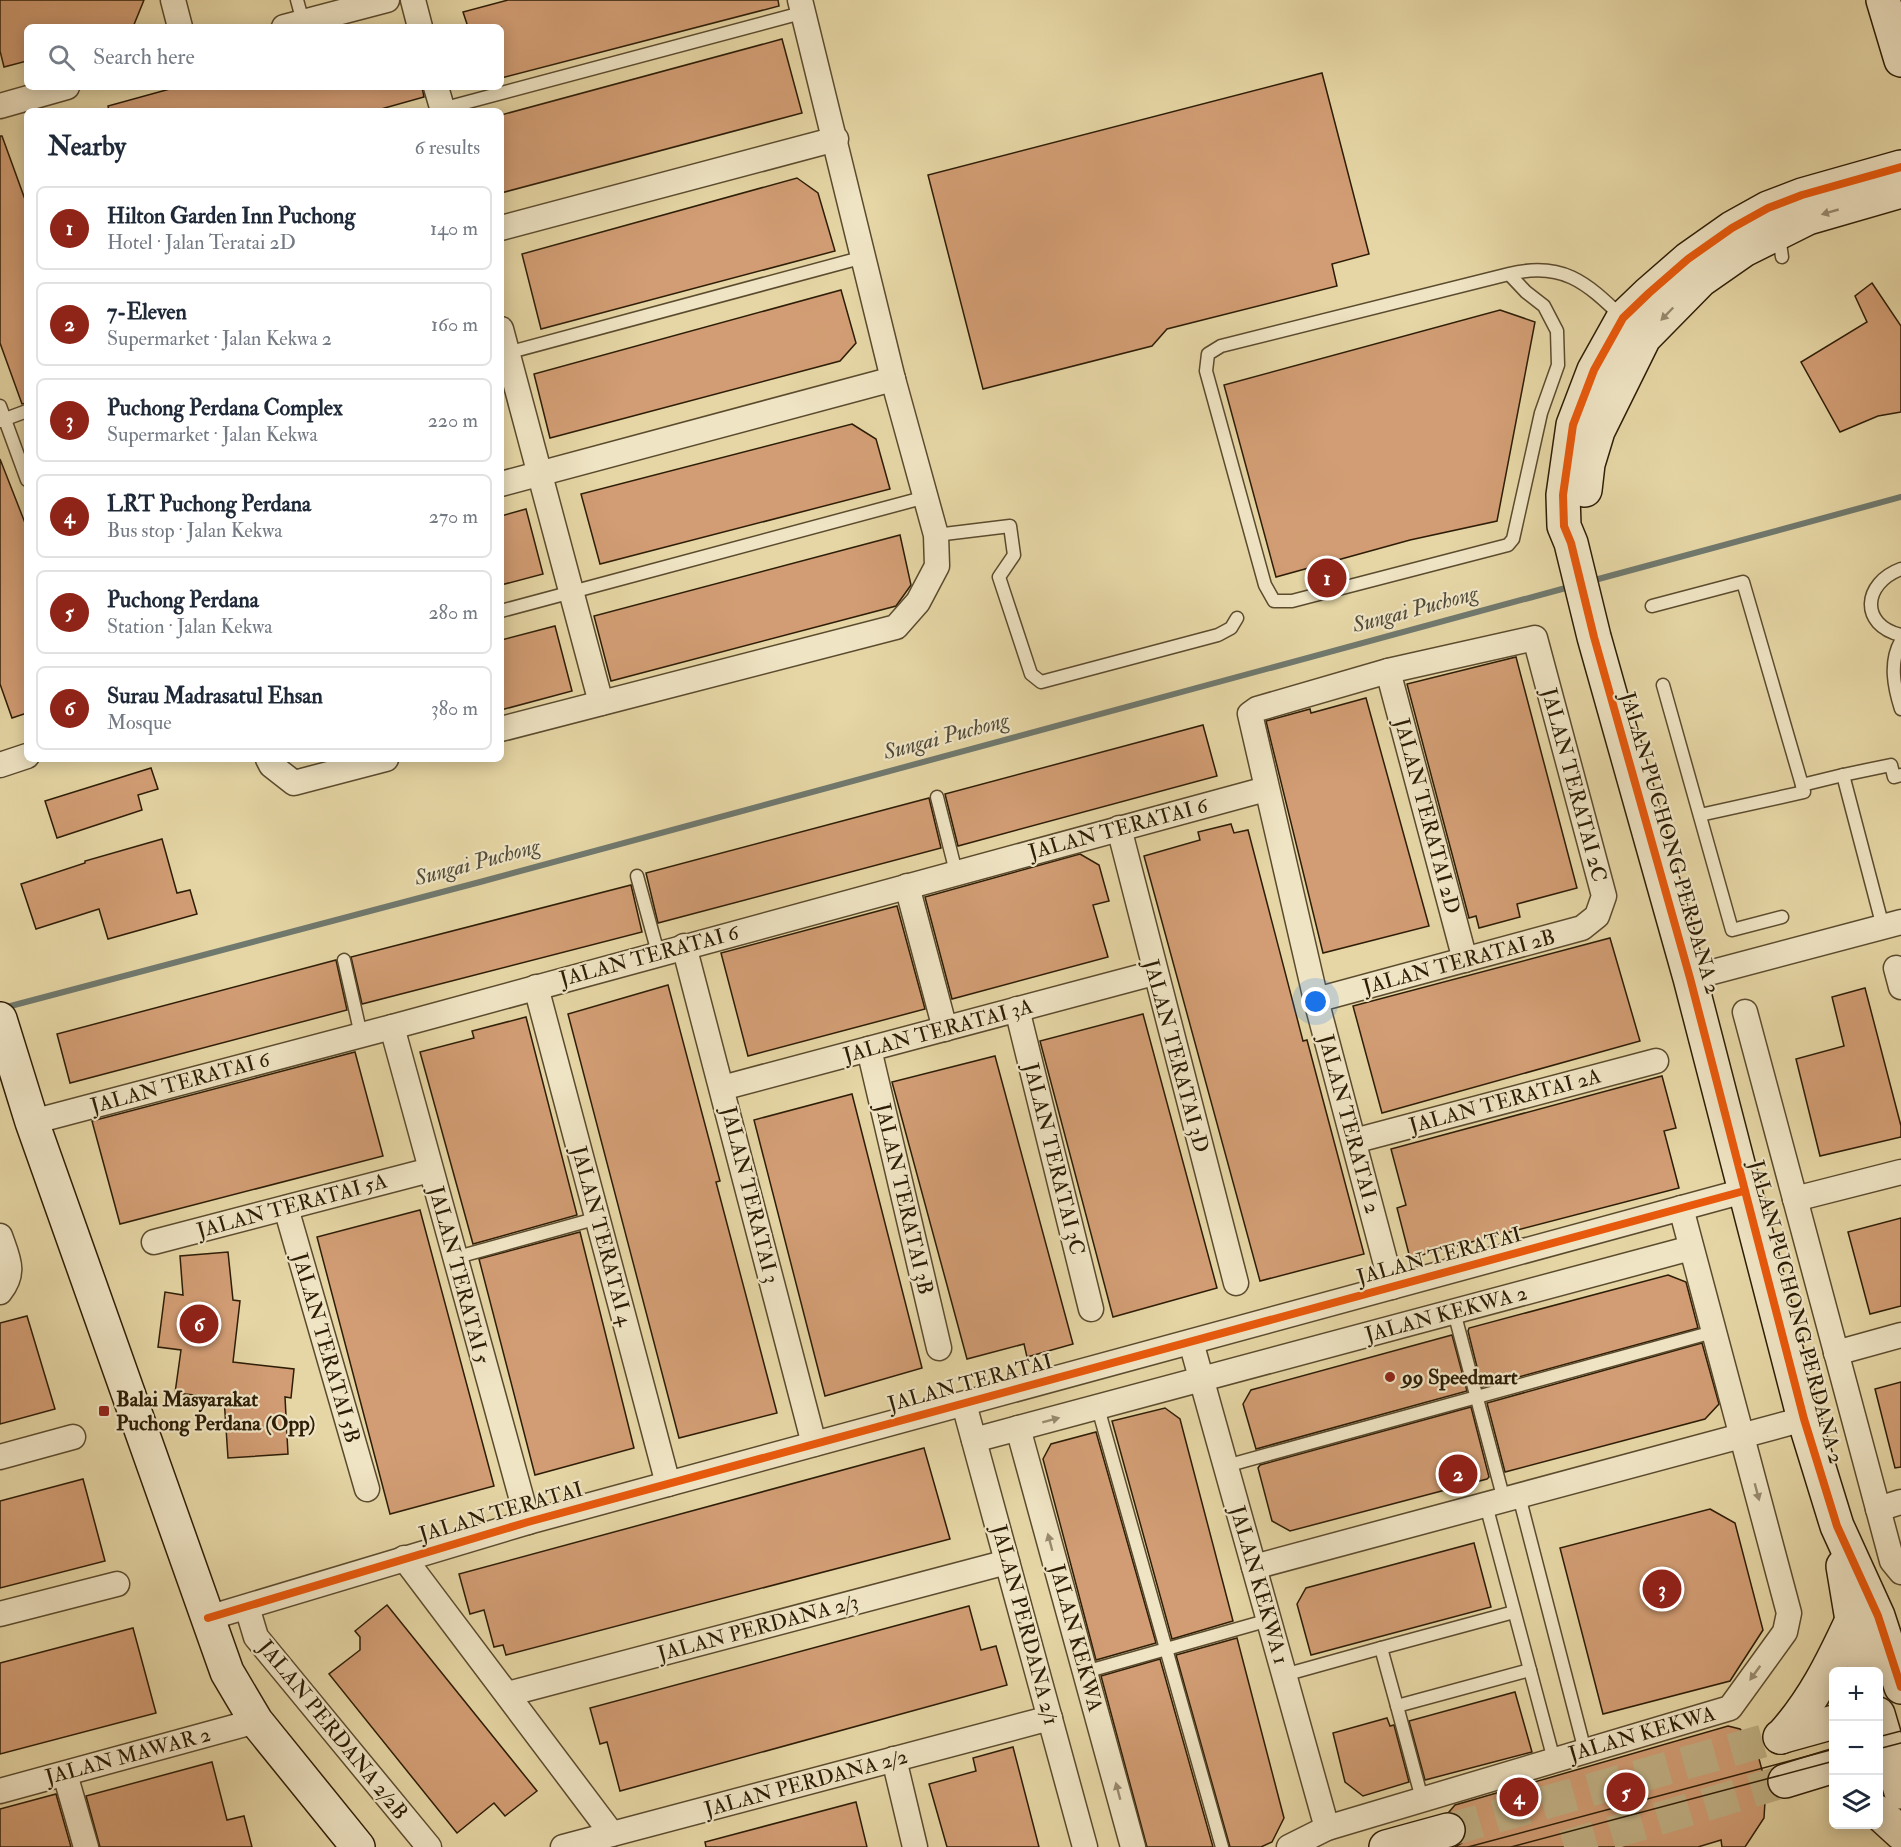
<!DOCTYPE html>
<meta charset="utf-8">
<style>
:root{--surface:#fff;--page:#f6f6f7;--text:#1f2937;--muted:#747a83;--line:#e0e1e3;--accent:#8f2418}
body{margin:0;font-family:"IM FELL Double Pica",serif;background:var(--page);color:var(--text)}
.controls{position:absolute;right:18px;bottom:18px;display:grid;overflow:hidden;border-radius:9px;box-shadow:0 3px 15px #0003}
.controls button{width:54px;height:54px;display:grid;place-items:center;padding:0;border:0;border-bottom:2px solid var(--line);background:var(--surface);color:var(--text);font:30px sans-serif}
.you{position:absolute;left:1316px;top:1002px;width:21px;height:21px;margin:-15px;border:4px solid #fff;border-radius:50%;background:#1a73e8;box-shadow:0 0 0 9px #1a73e833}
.badge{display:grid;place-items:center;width:39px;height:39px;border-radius:50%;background:var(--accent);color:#fff;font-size:20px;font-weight:700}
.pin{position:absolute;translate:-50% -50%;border:3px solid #fff;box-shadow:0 2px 6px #0006}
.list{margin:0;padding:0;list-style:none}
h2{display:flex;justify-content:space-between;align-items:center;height:78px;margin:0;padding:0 24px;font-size:26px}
h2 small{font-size:20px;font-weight:400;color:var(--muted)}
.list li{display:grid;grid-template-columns:39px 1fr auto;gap:18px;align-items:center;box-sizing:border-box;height:84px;margin:0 12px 12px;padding:0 12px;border:2px solid var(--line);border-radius:9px}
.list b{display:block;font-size:22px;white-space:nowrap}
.list p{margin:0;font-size:20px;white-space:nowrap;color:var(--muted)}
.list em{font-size:20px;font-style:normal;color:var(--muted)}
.icon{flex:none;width:33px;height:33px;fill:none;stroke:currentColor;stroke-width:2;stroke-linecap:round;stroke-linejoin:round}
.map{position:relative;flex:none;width:1901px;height:1847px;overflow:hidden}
.search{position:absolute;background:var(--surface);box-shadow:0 3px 15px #0003;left:24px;top:24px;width:480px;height:66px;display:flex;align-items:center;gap:15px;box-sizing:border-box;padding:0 21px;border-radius:9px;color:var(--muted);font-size:22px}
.panel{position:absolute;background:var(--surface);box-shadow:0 3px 15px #0003;left:24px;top:108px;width:480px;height:654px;border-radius:9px}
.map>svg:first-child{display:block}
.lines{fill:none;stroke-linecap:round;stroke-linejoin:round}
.stream{stroke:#70796e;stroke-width:6}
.building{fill:#d29d74;stroke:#2d1d06;stroke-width:1.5}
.secondary-tunnel{stroke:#c1b185;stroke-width:33;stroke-dasharray:33 16;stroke-linecap:butt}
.lane-casing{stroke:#5b4b2e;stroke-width:15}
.street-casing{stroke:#5b4b2e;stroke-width:27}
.secondary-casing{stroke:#2d1d06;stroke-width:36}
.lane{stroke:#efe4c4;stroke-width:12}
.street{stroke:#efe4c4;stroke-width:24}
.secondary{stroke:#efe4c4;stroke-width:33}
.tram{stroke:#2d1d06;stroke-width:1.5}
.cycleway-casing{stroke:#efe4c4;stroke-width:11}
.cycleway{stroke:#e8590c;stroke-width:8}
.oneway{fill:#988a6e}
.poi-dot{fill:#8f2418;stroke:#efe4c4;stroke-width:2}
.labels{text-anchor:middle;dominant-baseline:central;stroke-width:4.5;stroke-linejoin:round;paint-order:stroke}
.street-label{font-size:21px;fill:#2d1d06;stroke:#efe4c4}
.poi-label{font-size:21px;font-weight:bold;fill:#2d1d06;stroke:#efe4c4;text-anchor:start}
.water-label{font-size:22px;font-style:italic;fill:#4f4b3a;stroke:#efe4c4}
</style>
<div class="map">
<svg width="1901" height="1847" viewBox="0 0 1901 1847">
<rect width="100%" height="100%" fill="#e6d6a5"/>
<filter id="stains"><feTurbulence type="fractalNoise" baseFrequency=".00333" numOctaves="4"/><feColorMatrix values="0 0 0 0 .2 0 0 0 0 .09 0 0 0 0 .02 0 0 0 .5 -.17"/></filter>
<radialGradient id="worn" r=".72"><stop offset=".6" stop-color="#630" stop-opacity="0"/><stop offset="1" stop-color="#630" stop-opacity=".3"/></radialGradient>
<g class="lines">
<g class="stream">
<polyline points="1591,581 1901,497"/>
<polyline points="3,1008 480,882 1573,586"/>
</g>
</g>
<g class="building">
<polygon points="0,0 144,0 133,27 27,27 27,61 4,67 0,51"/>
<polygon points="508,0 778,0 779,6 501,78 501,27 468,27 463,12"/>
<polygon points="782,39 802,113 501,193 501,115"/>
<polygon points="1322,73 1369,254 1332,264 1337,286 1167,329 1152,346 983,389 928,175"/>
<polygon points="177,87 422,87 424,97 374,111 109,111 108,106"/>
<polygon points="0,136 2,136 27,205 27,403 22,404 0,343"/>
<polygon points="797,178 818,193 835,251 541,329 522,254"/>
<polygon points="1872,283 1901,326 1901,412 1878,416 1840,432 1801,362 1867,322 1855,296"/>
<polygon points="841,290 856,343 840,361 550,438 534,374"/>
<polygon points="1500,310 1535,322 1497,521 1410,540 1276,577 1224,385"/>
<polygon points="852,424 876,439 890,489 600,564 581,494"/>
<polygon points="0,459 27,528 27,713 12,718 0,684"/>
<polygon points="526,509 543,574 501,585 501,516"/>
<polygon points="900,535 911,585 896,606 611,681 594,616"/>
<polygon points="555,626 572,691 501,710 501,640"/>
<polygon points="1516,657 1577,888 1517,904 1520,917 1479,928 1476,916 1469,918 1407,684"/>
<polygon points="1366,698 1429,926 1323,953 1266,721 1310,709 1311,713"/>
<polygon points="1203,725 1217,776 958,846 945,794"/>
<polygon points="151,768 158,789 138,795 142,810 57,838 45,801"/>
<polygon points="929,798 941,848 658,923 646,873"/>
<polygon points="1231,824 1234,833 1248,830 1303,1041 1307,1040 1364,1254 1260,1281 1144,856 1200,840 1198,832"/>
<polygon points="162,839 177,893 190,890 197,914 108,939 99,909 36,929 21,884 85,863 85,861"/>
<polygon points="1080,854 1099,865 1109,901 1093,905 1108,957 952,999 925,897"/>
<polygon points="631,885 642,932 362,1004 351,957"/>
<polygon points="897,906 925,1009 748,1056 721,953"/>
<polygon points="1610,938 1640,1041 1382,1113 1353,1006"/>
<polygon points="336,960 347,1010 70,1083 57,1034"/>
<polygon points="668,985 720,1181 716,1182 777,1413 679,1438 568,1014"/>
<polygon points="1865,988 1901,1126 1901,1137 1820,1156 1796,1059 1844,1046 1832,997"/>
<polygon points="1143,1014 1217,1288 1113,1317 1040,1041"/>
<polygon points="526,1017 577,1215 473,1244 420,1052 474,1038 472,1031"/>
<polygon points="355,1052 383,1156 120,1224 92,1121"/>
<polygon points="995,1056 1073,1344 1027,1357 1024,1344 967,1359 892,1082"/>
<polygon points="1662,1076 1676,1128 1664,1131 1679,1188 1410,1258 1397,1208 1406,1205 1391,1149"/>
<polygon points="852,1094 922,1368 825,1396 754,1120"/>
<polygon points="420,1210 494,1486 390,1514 317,1237"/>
<polygon points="1901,1218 1901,1306 1870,1314 1848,1232"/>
<polygon points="580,1232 634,1448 535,1475 479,1259"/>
<polygon points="228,1252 233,1300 240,1301 233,1362 294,1369 291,1398 285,1397 288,1454 228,1458 224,1398 175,1393 181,1350 158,1347 165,1292 183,1295 180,1256"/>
<polygon points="1668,1275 1686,1282 1698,1328 1482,1387 1468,1331 1469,1328"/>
<polygon points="27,1316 55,1409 0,1424 0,1323"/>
<polygon points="1452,1335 1467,1391 1256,1449 1243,1404 1251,1390"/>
<polygon points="1702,1343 1719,1404 1705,1419 1505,1472 1487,1403"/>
<polygon points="1901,1382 1901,1467 1895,1468 1875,1389"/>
<polygon points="1471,1407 1489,1477 1487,1479 1290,1531 1272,1521 1258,1468 1260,1465"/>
<polygon points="1165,1408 1180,1419 1233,1621 1172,1639 1112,1421"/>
<polygon points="1096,1432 1156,1643 1096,1660 1043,1459 1051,1444"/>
<polygon points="924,1448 950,1539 506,1655 503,1645 494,1647 484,1610 470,1614 459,1574"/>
<polygon points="83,1479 105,1561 0,1588 0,1501"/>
<polygon points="1710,1509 1735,1523 1763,1630 1730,1681 1603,1714 1560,1548"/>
<polygon points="1474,1543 1491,1607 1311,1655 1297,1604 1306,1588"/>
<polygon points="387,1605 537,1791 505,1816 494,1803 457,1833 329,1674 360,1650 360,1637 355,1631"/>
<polygon points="969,1606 981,1650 996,1646 1007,1685 620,1791 607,1742 600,1744 590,1708"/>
<polygon points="133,1628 156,1713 0,1754 0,1663"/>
<polygon points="1237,1638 1284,1818 1272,1842 1261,1847 1230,1847 1176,1655"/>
<polygon points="1160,1659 1213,1847 1147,1847 1101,1676"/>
<polygon points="1515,1692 1532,1752 1425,1780 1409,1721"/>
<polygon points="1387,1718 1390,1726 1394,1725 1409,1782 1363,1796 1345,1782 1333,1733"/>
<polygon points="1728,1726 1740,1729 1750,1740 1758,1755 1766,1785 1764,1818 1745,1847 1722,1847 1721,1840 1698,1847 1455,1847 1462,1843 1466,1834 1466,1824 1462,1817 1449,1812 1455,1805"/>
<polygon points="1013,1747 1039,1847 947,1847 929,1784 976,1771 973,1758"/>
<polygon points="212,1762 227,1820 244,1816 252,1847 100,1847 86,1796"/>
<polygon points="56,1794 71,1847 0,1847 0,1809"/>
<polygon points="856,1802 867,1847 706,1847 705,1842"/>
</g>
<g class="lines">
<g class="secondary-tunnel">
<polyline points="1448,1830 1767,1740"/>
<polyline points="1564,1847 1785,1781"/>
</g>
<g class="lane-casing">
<g id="lane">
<polyline points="297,0 303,22"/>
<polyline points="438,110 805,12"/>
<polyline points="1779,236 1782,257"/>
<path d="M 1509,274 L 1526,292 L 1544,306 L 1557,331 L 1558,365 L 1541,413 L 1513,539 L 1508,545 L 1292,601 L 1274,601 L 1265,585 L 1206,371 L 1208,354 L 1221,346 L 1509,274 C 1562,261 1586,282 1622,317"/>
<polyline points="503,354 864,257"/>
<polyline points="0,406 27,480"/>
<polyline points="0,421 27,411"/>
<polyline points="936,535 1010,526 1014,555 999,577 1031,674 1041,682 1218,635 1231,628 1237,618"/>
<path d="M 1901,569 C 1863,583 1859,625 1901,635"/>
<polyline points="1652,606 1743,582 1802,785 1843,775"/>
<polyline points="501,611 926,497"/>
<path d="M 1901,641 C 1889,662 1894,687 1901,709"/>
<polyline points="1663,685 1732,930 1782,917"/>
<polyline points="937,797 956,872"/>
<polyline points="1700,815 1804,792 1802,785"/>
<polyline points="637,876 658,953"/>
<polyline points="1883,927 1843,775 1891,765 1894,777 1901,775"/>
<polyline points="344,960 361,1035"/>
<polyline points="454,1258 598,1218"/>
<polyline points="1454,1312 1504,1500"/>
<polyline points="1098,1408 1222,1847"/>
<polyline points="1226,1466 1713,1332"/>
<polyline points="1519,1496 1585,1751"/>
<polyline points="1486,1505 1554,1760"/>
<polyline points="1085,1672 1269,1620"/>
<polyline points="1284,1675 1381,1648"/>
<polyline points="1397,1706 1381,1648 1514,1612"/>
<polyline points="1422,1799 1397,1706 1530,1670"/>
</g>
</g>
<g class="street-casing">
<g id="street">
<polyline points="173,0 180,27"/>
<polyline points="413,0 420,27"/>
<polyline points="284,27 387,0"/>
<polyline points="436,87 443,111"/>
<polyline points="0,106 67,87"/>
<polyline points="501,228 836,139"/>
<polyline points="501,329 601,703"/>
<polyline points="501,484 893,379"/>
<polyline points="1388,671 1465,960"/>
<polyline points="501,729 896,627 918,602 937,566 936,535 893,379 800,0"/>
<polyline points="268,759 271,765 294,783 386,759"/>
<polyline points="0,765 27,756"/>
<polyline points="1119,828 1236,1283"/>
<polyline points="907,886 945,1029"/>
<polyline points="684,946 814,1444"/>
<polyline points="1896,968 1901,987"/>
<polyline points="1690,978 1901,922"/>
<polyline points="536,987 668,1484"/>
<polyline points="1316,1000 1582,928 1597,916 1604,896 1535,638 1388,671 1257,709 1250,714 1316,1000 1392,1287"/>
<polyline points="1017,1009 1091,1309"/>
<polyline points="1745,1012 1892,1561 1901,1572"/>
<polyline points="392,1027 528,1522"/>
<polyline points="869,1049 939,1348"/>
<polyline points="722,1088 1154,973"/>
<polyline points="32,1122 392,1027 1266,789"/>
<polyline points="1354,1141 1656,1061"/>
<polyline points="1795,1199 1901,1172"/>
<polyline points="286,1208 367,1489"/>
<path d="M 0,1236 C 8,1259 16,1272 0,1292"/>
<polyline points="154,1242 430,1170"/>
<polyline points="1191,1342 1327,1828"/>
<polyline points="1836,1353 1901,1335"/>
<polyline points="964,1404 1085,1847"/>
<polyline points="1018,1428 1133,1847"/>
<polyline points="974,1440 1691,1248"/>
<polyline points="0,1457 73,1437"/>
<polyline points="1878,1509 1901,1502"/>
<polyline points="404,1558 612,1834"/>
<polyline points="1254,1567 1804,1419"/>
<polyline points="247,1607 256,1637 429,1847"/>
<polyline points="0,1614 117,1584"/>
<polyline points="208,1618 528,1522 1744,1191"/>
<polyline points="508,1694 1007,1562"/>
<polyline points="894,1759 915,1847"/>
<polyline points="65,1774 86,1847"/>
<polyline points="0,1791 256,1721"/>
<polyline points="563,1847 1050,1718"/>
<polyline points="1289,1847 1327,1828 1730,1708 1785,1632 1789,1613 1681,1208"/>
</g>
</g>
<g class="secondary-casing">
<g id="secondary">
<polyline points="1883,0 1901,60"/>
<polyline points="1901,167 1802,195 1768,208 1732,228 1688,259 1649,293 1623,318 1594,370 1573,425 1563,495 1564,526 1571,543 1594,637 1690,978 1804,1419 1837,1526 1878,1616 1901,1687"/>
<polyline points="1585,490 1588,464 1598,431 1644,338 1701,280 1744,250 1808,218 1901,191"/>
<polyline points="0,1019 32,1122 227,1672 256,1721 358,1847"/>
<polyline points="1843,1566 1852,1620 1866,1672"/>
<polyline points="1878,1714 1901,1792"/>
<polyline points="1780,1737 1834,1722"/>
<path d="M 1781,1737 C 1813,1702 1832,1663 1852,1620"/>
<polyline points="1785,1781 1834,1766"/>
<polyline points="1878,1812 1901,1833"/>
<polyline points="1386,1847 1448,1830"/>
</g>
</g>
<use href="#lane" class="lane"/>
<use href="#street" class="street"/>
<use href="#secondary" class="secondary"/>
<g class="tram">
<polyline points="1878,1737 1901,1731"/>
<polyline points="1878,1749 1901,1743"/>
<polyline points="1468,1847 1834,1749"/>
<polyline points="1511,1847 1834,1761"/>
</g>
<g class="cycleway-casing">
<g id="cycleway">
<polyline points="1901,167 1802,195 1768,208 1732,228 1688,259 1649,293 1623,318 1594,370 1573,425 1563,495 1564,526 1571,543 1594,637 1690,978 1804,1419 1837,1526 1878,1616 1901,1687"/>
<polyline points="208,1618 528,1522 1744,1191"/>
</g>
</g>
<use href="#cycleway" class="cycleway"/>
</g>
<defs><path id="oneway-solid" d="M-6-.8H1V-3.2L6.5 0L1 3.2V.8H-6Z" transform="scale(1.5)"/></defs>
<g class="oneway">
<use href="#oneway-solid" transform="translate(1830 212) rotate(164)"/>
<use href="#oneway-solid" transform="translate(1667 314) rotate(134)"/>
<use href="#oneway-solid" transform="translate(1051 1420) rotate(-15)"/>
<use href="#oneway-solid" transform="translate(1757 1492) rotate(75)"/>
<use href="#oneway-solid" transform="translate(1050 1542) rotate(-105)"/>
<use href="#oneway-solid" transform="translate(1755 1673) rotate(126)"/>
<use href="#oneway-solid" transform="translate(1118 1791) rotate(-105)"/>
</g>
<g class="poi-dot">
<circle cx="1390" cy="1377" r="6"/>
<rect x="98" y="1405" width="12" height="12" rx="3"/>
</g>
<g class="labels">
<g class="street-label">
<text transform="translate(1574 785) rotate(75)">JALAN TERATAI 2C</text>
<text transform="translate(1427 816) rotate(75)">JALAN TERATAI 2D</text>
<text transform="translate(1118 829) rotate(-15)">JALAN TERATAI 6</text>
<text transform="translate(1670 843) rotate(74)">JALAN PUCHONG PERDANA 2</text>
<text transform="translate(649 956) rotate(-15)">JALAN TERATAI 6</text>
<text transform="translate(1459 962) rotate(-15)">JALAN TERATAI 2B</text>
<text transform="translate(938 1031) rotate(-15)">JALAN TERATAI 3A</text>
<text transform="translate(1176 1056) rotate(75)">JALAN TERATAI 3D</text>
<text transform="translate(180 1083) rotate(-15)">JALAN TERATAI 6</text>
<text transform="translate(1505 1101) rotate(-15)">JALAN TERATAI 2A</text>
<text transform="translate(1349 1124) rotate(75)">JALAN TERATAI 2</text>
<text transform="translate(1054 1159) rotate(76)">JALAN TERATAI 3C</text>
<text transform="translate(750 1195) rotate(76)">JALAN TERATAI 3</text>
<text transform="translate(904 1199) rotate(77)">JALAN TERATAI 3B</text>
<text transform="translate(292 1206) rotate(-15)">JALAN TERATAI 5A</text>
<text transform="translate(602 1236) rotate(75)">JALAN TERATAI 4</text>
<text transform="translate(1439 1256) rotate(-15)">JALAN TERATAI</text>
<text transform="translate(459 1275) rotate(75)">JALAN TERATAI 5</text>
<text transform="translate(1796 1312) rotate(75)">JALAN PUCHONG PERDANA 2</text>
<text transform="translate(1446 1314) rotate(-15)">JALAN KEKWA 2</text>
<text transform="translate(326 1348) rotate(74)">JALAN TERATAI 5B</text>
<text transform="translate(970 1383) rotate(-15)">JALAN TERATAI</text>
<text transform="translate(501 1512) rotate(-16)">JALAN TERATAI</text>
<text transform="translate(1259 1585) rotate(74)">JALAN KEKWA 1</text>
<text transform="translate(1025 1625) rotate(75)">JALAN PERDANA 2/1</text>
<text transform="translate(758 1628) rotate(-15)">JALAN PERDANA 2/3</text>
<text transform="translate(1076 1638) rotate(75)">JALAN KEKWA</text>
<text transform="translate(333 1730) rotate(51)">JALAN PERDANA 2/2B</text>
<text transform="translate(1642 1734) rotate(-16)">JALAN KEKWA</text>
<text transform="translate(128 1756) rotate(-15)">JALAN MAWAR 2</text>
<text transform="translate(806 1783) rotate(-15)">JALAN PERDANA 2/2</text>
</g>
<g class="poi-label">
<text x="1402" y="1377">99 Speedmart</text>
<text x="116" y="1399">Balai Masyarakat<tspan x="116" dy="24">Puchong Perdana (Opp)</tspan></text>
</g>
<g class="water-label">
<text transform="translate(1415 609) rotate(-15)">Sungai Puchong</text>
<text transform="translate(946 736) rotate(-15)">Sungai Puchong</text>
<text transform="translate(477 862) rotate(-15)">Sungai Puchong</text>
</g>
</g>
<rect width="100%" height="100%" filter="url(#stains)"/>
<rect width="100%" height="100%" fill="url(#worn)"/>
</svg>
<div class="controls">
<button>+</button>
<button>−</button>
<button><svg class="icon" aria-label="layers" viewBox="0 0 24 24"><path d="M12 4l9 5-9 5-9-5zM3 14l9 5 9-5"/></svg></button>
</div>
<div class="you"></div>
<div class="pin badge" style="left:1327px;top:578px">1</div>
<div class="pin badge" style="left:1458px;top:1474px">2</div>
<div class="pin badge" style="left:1662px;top:1589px">3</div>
<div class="pin badge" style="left:1519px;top:1797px">4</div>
<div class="pin badge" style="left:1626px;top:1792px">5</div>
<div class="pin badge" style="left:199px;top:1324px">6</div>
<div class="search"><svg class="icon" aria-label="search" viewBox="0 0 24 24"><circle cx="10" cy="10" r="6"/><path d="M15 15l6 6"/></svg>Search here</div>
<section class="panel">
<h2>Nearby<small>6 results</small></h2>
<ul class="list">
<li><span class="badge">1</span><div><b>Hilton Garden Inn Puchong</b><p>Hotel · Jalan Teratai 2D</p></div><em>140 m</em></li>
<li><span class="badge">2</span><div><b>7-Eleven</b><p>Supermarket · Jalan Kekwa 2</p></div><em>160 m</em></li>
<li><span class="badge">3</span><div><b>Puchong Perdana Complex</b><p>Supermarket · Jalan Kekwa</p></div><em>220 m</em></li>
<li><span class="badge">4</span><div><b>LRT Puchong Perdana</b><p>Bus stop · Jalan Kekwa</p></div><em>270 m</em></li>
<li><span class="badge">5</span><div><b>Puchong Perdana</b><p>Station · Jalan Kekwa</p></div><em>280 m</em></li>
<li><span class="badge">6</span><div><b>Surau Madrasatul Ehsan</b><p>Mosque</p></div><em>380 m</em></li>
</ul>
</section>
</div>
